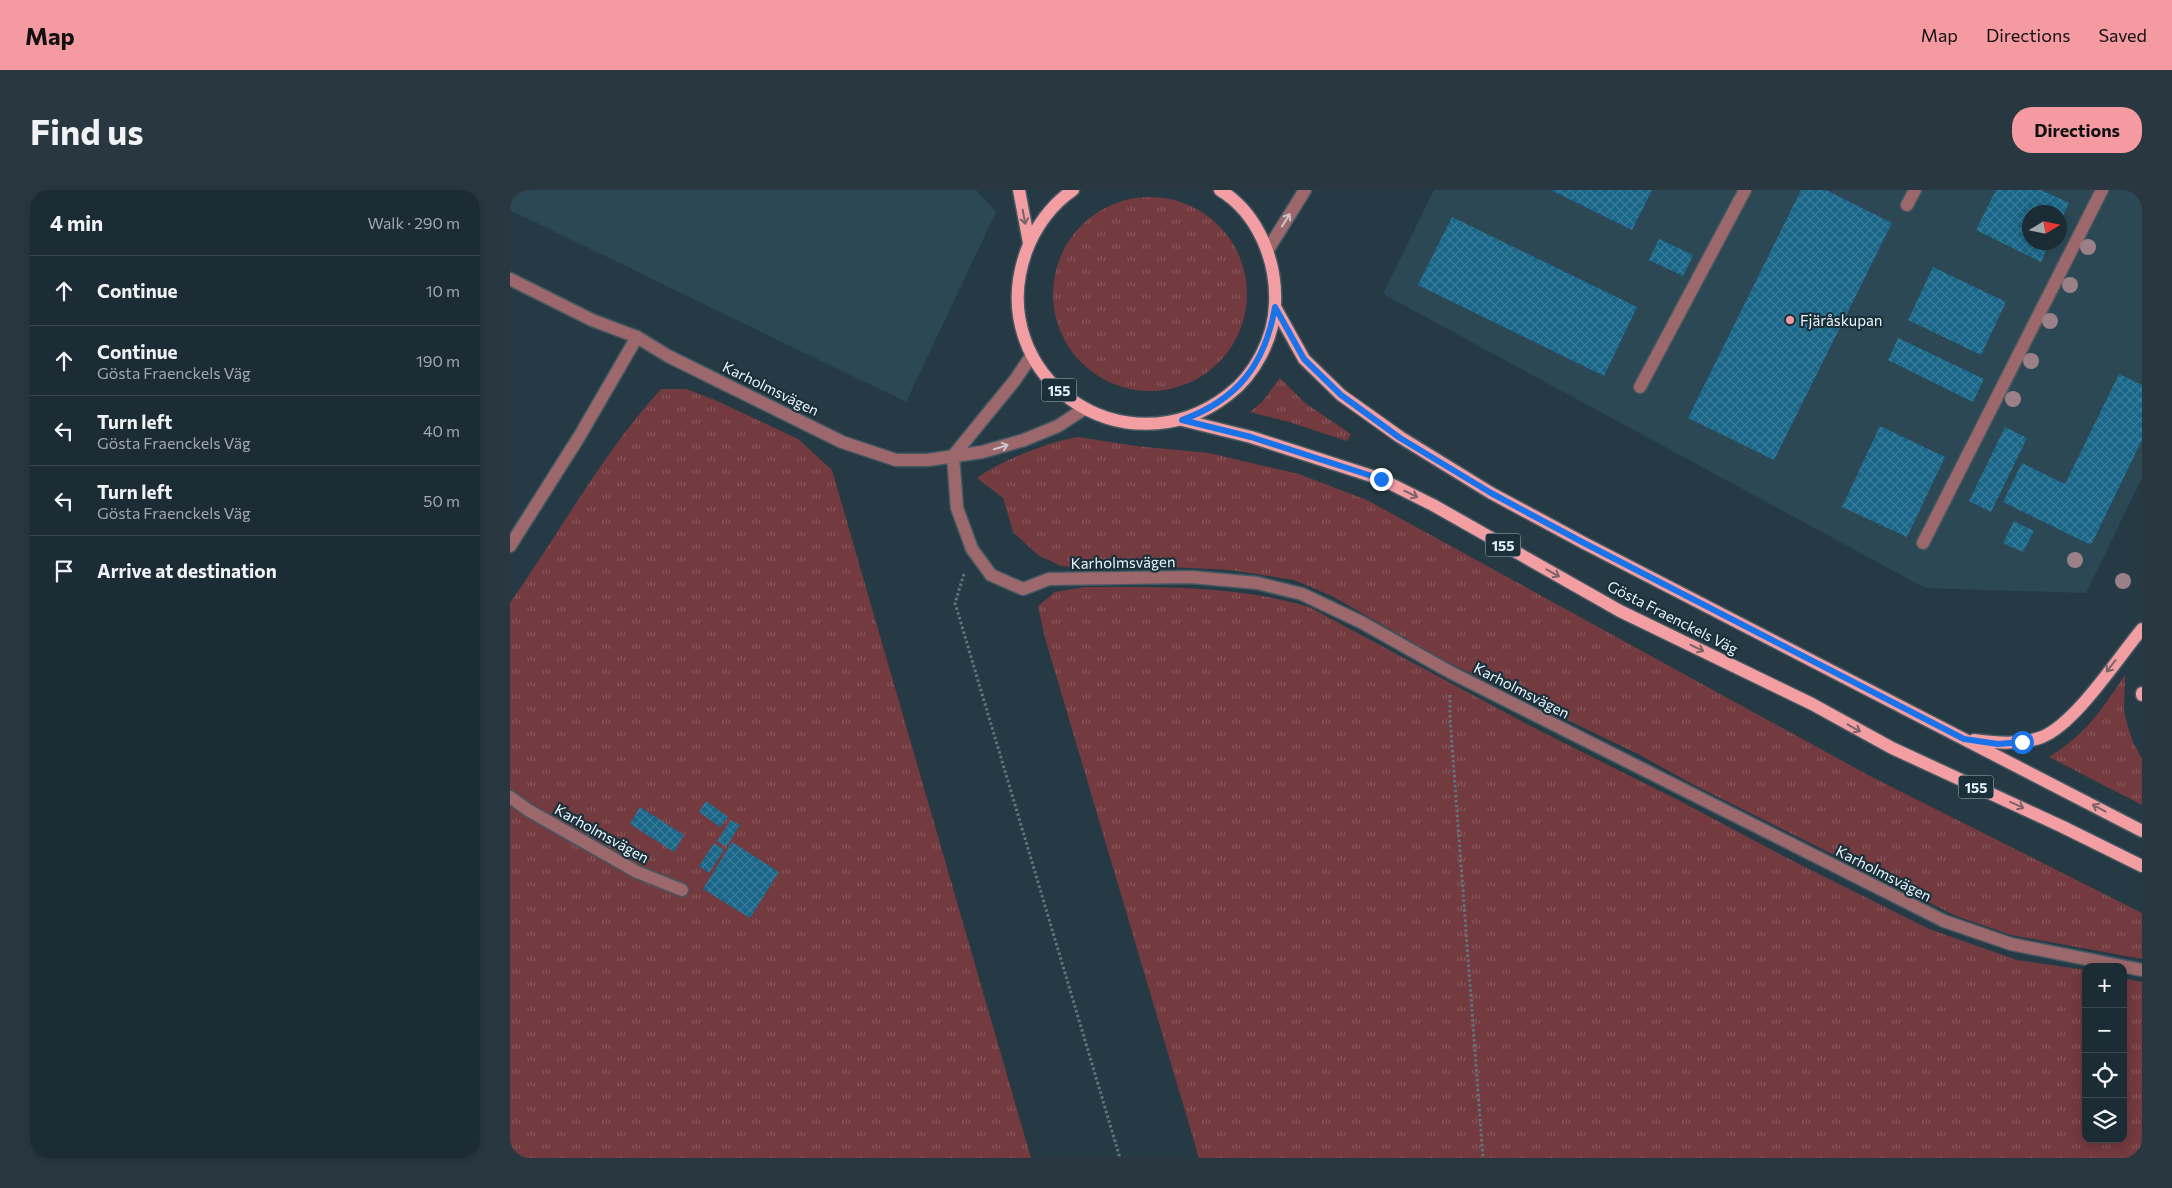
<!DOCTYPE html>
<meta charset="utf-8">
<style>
:root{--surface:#1c2c34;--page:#293840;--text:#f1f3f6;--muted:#a0a7ac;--line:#3a484f;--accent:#f49aa0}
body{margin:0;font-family:Commissioner,sans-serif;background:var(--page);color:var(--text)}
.controls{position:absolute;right:15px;bottom:15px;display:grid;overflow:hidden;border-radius:10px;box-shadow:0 2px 12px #0003}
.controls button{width:45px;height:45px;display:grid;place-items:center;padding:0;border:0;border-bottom:1px solid var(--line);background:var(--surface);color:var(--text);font:25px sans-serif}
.compass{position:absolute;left:1512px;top:15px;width:45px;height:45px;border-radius:50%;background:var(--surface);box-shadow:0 2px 12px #0003;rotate:80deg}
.stop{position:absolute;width:15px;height:15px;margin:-11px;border:4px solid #1a73e8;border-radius:50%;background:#fff}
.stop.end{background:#1a73e8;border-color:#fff;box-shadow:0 1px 5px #0008}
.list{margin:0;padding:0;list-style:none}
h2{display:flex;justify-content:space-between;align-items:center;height:65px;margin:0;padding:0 20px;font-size:21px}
h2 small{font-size:16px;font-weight:400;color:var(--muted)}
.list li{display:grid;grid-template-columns:32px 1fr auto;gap:15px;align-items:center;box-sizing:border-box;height:70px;padding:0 20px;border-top:1px solid var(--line)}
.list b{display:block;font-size:19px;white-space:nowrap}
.list p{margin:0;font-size:16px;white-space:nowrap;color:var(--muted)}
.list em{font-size:16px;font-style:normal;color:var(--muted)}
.icon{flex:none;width:28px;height:28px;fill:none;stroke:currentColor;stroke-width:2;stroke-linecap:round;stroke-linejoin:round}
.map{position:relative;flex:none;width:1632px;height:968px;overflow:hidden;border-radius:20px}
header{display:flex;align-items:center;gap:30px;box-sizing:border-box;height:70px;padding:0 25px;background:var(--accent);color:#111}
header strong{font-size:24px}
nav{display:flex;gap:28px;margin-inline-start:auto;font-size:18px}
.intro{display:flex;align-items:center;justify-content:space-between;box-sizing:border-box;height:120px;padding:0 30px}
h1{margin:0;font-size:35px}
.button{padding:12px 22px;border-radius:20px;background:var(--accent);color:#111;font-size:18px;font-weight:700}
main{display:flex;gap:30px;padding:0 30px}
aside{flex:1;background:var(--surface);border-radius:20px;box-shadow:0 2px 12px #0003}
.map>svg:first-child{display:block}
.built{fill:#2c4855;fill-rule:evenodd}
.grass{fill:url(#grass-tufts)}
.building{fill:url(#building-cross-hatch)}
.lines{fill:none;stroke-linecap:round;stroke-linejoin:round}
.minor-casing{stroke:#445862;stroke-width:15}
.major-casing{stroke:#445862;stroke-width:15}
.path{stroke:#62747e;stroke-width:3;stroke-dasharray:2.5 2.5;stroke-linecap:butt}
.minor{stroke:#9c686b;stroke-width:12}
.major{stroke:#f39ea3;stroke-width:12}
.tree{fill:#9a8187}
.oneway{stroke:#7c6269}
.oneway2{stroke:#cdc4c9}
.route{stroke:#1a73e8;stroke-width:6}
.poi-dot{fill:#f49aa0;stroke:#1b303a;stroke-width:2}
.labels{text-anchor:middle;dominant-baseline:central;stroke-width:4.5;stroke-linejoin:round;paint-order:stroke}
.shield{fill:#1b303a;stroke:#aabac2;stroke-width:1}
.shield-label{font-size:14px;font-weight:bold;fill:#e8f5fc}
.poi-label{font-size:15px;fill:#e8f5fc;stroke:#1b303a;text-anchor:start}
.street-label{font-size:15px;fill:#e8f5fc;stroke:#1b303a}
</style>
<header>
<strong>Map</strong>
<nav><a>Map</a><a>Directions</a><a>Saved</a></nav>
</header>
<div class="intro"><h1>Find us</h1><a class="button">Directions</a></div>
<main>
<aside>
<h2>4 min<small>Walk · 290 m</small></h2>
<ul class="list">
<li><svg class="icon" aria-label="ahead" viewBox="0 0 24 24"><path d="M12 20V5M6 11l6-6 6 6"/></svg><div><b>Continue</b></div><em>10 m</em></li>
<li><svg class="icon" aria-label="ahead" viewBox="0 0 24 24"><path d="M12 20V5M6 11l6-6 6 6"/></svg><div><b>Continue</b><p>Gösta Fraenckels Väg</p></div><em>190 m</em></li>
<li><svg class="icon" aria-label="left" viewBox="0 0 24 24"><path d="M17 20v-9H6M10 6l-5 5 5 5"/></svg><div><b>Turn left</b><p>Gösta Fraenckels Väg</p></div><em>40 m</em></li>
<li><svg class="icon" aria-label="left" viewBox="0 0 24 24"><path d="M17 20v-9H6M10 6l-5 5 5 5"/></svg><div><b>Turn left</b><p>Gösta Fraenckels Väg</p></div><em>50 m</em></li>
<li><svg class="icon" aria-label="arrive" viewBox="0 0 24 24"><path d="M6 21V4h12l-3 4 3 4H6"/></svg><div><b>Arrive at destination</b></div></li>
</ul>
</aside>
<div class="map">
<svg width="1632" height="968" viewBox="0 0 1632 968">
<defs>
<pattern id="grass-tufts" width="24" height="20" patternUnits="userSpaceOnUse" patternTransform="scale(1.25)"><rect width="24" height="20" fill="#733a3f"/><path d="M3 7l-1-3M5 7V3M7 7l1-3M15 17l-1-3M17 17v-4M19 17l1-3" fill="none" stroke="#87575c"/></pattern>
<pattern id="building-cross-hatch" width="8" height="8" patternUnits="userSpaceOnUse" patternTransform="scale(1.25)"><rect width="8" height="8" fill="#196688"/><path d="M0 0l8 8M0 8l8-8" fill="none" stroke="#3a7c9a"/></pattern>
</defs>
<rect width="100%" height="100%" fill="#253a45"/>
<g class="built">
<polygon points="0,0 466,0 486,22 396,212 0,20"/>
<path d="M 924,0 L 1632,0 L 1632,288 L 1576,403 L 1415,398 L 873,104 ZM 1520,22 L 1550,22 L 1550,52 L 1520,52 Z"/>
</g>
<g class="grass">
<circle cx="640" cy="104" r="97"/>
<polygon points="770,188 795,213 841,244 837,251 779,232 740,222 752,212"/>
<path d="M 151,199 L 176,199 L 205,210 L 288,249 L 322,280 L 521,968 L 0,968 L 0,413 C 50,342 92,264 151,199 Z"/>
<path d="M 568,247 L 626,256 L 699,263 L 789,284 L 857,310 L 1358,585 L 1632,723 L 1632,769 L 1501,745 L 1446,726 L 1182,594 L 1130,565 L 937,472 L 822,406 L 784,390 L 720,380 L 661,377 L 575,378 L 551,376 L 528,365 L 503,342 L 493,308 L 467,288 C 490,271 540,251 568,247 Z"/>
<path d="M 575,397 C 650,397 726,395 799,417 L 1030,541 L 1172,612 L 1277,668 L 1419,739 L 1507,770 L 1576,780 L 1576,949 L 1613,949 L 1613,788 L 1632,792 L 1632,968 L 689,968 L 535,448 L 528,416 L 545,402 Z"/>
<path d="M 1615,485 L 1614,519 L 1617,534 L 1623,552 L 1632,569 L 1632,615 L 1539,567 C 1577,543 1590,522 1615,485 Z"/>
</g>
<g class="building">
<polygon points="1041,0 1142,0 1122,40"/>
<polygon points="1291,0 1316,0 1382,33 1264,270 1178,228"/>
<polygon points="1486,0 1531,0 1559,13 1550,33 1550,22 1520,22 1520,52 1540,52 1531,72 1466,40"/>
<polygon points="942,27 1127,117 1094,186 908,95"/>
<polygon points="1149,49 1183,65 1173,86 1139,70"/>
<polygon points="1423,77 1496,112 1471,165 1398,130"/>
<polygon points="1388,148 1474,189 1463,212 1378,170"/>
<polygon points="1609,184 1632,195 1632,250 1581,355 1493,312 1512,273 1555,294"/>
<polygon points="1370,236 1435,267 1397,347 1332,317"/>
<polygon points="1495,237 1517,248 1481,322 1459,311"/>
<polygon points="1504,331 1524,341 1513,362 1493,353"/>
<polygon points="196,611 218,627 210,637 189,622"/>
<polygon points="130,617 174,645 164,662 120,634"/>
<polygon points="221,630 230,635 216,657 207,651"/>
<polygon points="222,652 269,682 240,728 193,699"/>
<polygon points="204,653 214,660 199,683 189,676"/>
</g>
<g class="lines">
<g class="minor-casing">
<g id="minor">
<polyline points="1397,15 1405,0"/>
<polyline points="757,61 795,0"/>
<polyline points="0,89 82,130 127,147 158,166 332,252 386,270 418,270 472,262 514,250 548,236 574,219"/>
<polyline points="522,165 505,190 443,266 447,318 462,359 481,385 513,399 539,389 681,387 747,393 792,404 851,432 940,482 1434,731 1501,754 1632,780"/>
<polyline points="1130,197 1235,0"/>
<polyline points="1413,353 1592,0"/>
<polyline points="0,356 69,247 127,147"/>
<polyline points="0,607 18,620 127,682 172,700"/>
</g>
</g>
<g class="major-casing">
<g id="major">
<polyline points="509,0 519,53"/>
<path d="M 563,0 C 542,14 525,37 516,62 C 472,186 614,285 718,205 C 745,185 764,148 765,114 C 767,71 748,23 710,0"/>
<polyline points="765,117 794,169 831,205 890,247 981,303 1074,353 1632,641"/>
<polyline points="672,230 741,247 871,289 923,315 1110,421 1302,514 1382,558 1553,637 1632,676"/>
<polyline points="1632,503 1632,505"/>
<path d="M 1464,550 C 1487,553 1510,555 1532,547 C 1566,533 1607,469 1632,439"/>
</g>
</g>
<g class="path">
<polyline points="454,384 445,413 610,968"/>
<polyline points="940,505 940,528 973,968"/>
</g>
<use href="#minor" class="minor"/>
<use href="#major" class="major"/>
</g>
<g class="tree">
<circle cx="1578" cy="57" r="8"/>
<circle cx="1560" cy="95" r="8"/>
<circle cx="1540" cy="131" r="8"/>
<circle cx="1521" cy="171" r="8"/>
<circle cx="1503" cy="209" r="8"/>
<circle cx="1565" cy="370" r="8"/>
<circle cx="1613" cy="391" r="8"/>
</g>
<defs><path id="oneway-shaft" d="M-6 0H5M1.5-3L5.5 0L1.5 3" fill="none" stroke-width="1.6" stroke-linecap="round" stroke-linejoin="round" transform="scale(1.25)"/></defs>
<g class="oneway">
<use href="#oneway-shaft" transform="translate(514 27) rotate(80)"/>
<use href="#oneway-shaft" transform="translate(901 304) rotate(26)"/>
<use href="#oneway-shaft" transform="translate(1043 383) rotate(29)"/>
<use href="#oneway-shaft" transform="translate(1187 458) rotate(26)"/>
<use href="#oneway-shaft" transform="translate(1601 476) rotate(128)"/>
<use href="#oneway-shaft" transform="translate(1344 538) rotate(29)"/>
<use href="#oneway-shaft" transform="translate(1507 615) rotate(25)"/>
<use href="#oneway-shaft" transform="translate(1589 618) rotate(-152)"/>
</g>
<g class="oneway2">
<use href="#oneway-shaft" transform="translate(776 30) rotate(-58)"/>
<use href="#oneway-shaft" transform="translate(491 257) rotate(-17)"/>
</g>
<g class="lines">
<path class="route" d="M 871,289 L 741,247 L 672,230 C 727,210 755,175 765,117 L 794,169 L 831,205 L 890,248 L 981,303 L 1074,353 L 1454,549 L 1488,554 L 1512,552"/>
</g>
<circle class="poi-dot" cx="1280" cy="130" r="5"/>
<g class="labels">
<g class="shield">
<rect x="531.5" y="188.5" width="35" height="23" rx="4"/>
<rect x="975.5" y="343.5" width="35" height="23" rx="4"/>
<rect x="1448.5" y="585.5" width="35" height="23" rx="4"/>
</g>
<g class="shield-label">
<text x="549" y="200">155</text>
<text x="993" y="355">155</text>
<text x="1466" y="597">155</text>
</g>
<g class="poi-label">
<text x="1290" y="130">Fjäråskupan</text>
</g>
<g class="street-label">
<text transform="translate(261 198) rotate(26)">Karholmsvägen</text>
<text transform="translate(613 372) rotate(-1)">Karholmsvägen</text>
<text transform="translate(1163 427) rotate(27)">Gösta Fraenckels Väg</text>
<text transform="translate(1012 500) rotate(27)">Karholmsvägen</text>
<text transform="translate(92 643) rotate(29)">Karholmsvägen</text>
<text transform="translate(1374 683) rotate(27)">Karholmsvägen</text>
</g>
</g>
</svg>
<div class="controls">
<button>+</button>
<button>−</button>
<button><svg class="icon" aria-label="locate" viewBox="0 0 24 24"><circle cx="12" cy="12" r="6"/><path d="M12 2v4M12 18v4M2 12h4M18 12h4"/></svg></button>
<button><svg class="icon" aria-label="layers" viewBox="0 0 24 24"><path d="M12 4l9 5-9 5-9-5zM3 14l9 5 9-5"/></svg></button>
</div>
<svg class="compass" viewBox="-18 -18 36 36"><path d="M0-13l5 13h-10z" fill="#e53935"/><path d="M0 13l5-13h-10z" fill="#a0a7ac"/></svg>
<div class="stop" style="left:1512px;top:552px"></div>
<div class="stop end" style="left:871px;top:289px"></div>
</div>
</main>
